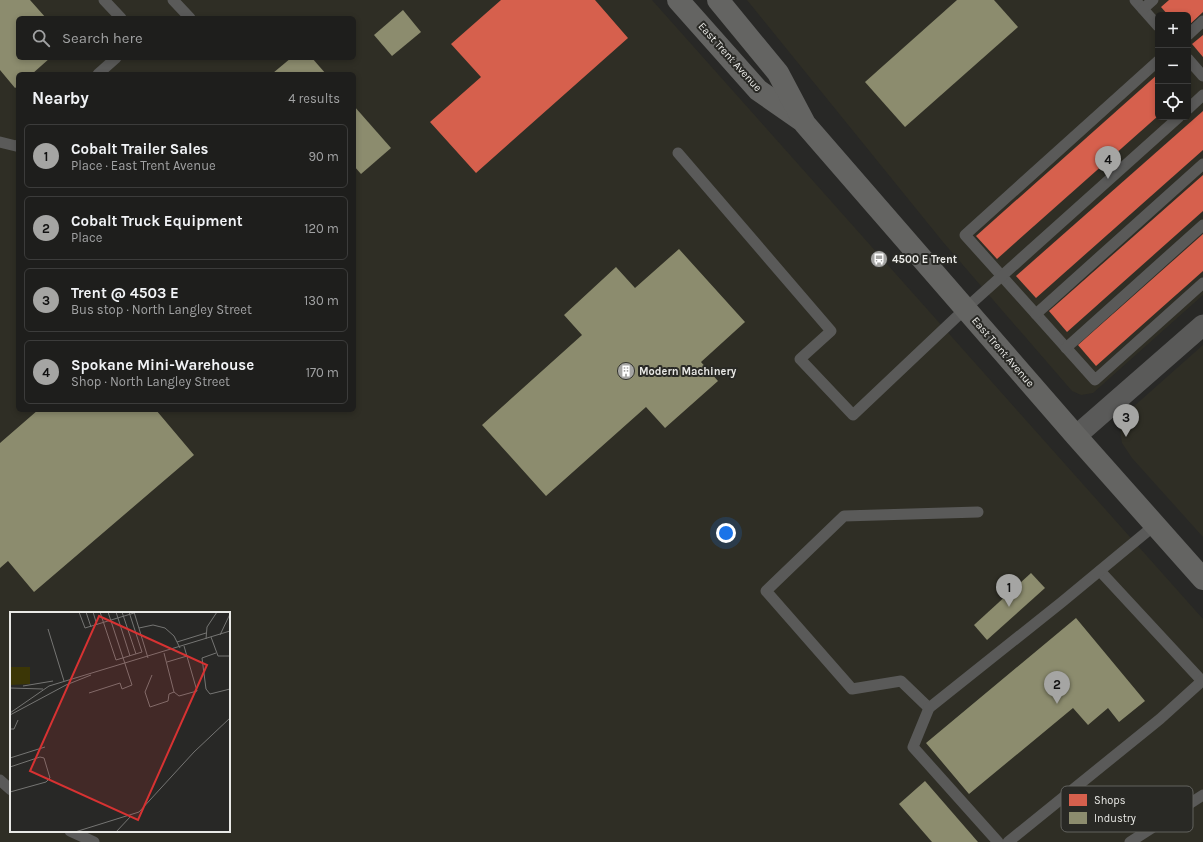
<!DOCTYPE html>
<meta charset="utf-8">
<style>
:root{--surface:#1e1e1c;--page:#2b2b29;--text:#f1f3f6;--muted:#a1a2a3;--line:#3c3c3b;--accent:#a5a5a3}
body{margin:0;font-family:Karla,sans-serif;background:var(--page);color:var(--text)}
.controls{position:absolute;right:12px;top:12px;display:grid;overflow:hidden;border-radius:6px;box-shadow:0 2px 6px #0003}
.controls button{width:36px;height:36px;display:grid;place-items:center;padding:0;border:0;border-bottom:1px solid var(--line);background:var(--surface);color:var(--text);font:20px sans-serif}
.you{position:absolute;left:726px;top:533px;width:14px;height:14px;margin:-10px;border:3px solid #fff;border-radius:50%;background:#1a73e8;box-shadow:0 0 0 6px #1a73e833}
.badge{display:grid;place-items:center;width:26px;height:26px;border-radius:50%;background:var(--accent);color:#111;font-size:13px;font-weight:700}
.pin{position:absolute;translate:-50% -33px;filter:drop-shadow(0 1px 2px #0008)}
.pin::after{content:'';position:absolute;top:21px;width:14px;height:12px;background:inherit;clip-path:polygon(0 0,100% 0,50% 100%)}
.list{margin:0;padding:0;list-style:none}
h2{display:flex;justify-content:space-between;align-items:center;height:52px;margin:0;padding:0 16px;font-size:17px}
h2 small{font-size:13px;font-weight:400;color:var(--muted)}
.list li{display:grid;grid-template-columns:26px 1fr auto;gap:12px;align-items:center;box-sizing:border-box;height:64px;margin:0 8px 8px;padding:0 8px;border:1px solid var(--line);border-radius:6px}
.list b{display:block;font-size:15px;white-space:nowrap}
.list p{margin:0;font-size:13px;white-space:nowrap;color:var(--muted)}
.list em{font-size:13px;font-style:normal;color:var(--muted)}
.icon{flex:none;width:22px;height:22px;fill:none;stroke:currentColor;stroke-width:2;stroke-linecap:round;stroke-linejoin:round}
.map{position:relative;flex:none;width:1203px;height:842px;overflow:hidden}
.search{position:absolute;background:var(--surface);box-shadow:0 2px 6px #0003;left:16px;top:16px;width:340px;height:44px;display:flex;align-items:center;gap:10px;box-sizing:border-box;padding:0 14px;border-radius:6px;color:var(--muted);font-size:15px}
.panel{position:absolute;background:var(--surface);box-shadow:0 2px 6px #0003;left:16px;top:72px;width:340px;height:340px;border-radius:6px}
.map>svg:first-child{display:block}
.built{fill:#2f2e25;fill-rule:evenodd}
.shops{fill:#d6604d}
.industry{fill:#8c8c6e}
.lines{fill:none;stroke-linecap:round;stroke-linejoin:round}
.lane{stroke:#5a5a59;stroke-width:11}
.street{stroke:#5a5a59;stroke-width:21}
.primary{stroke:#646462;stroke-width:22}
.labels{text-anchor:middle;dominant-baseline:central;stroke-width:4;stroke-linejoin:round;paint-order:stroke}
.street-label{font-size:11px;fill:#e9e9e6;stroke:#292925}
.poi-label{font-size:11px;font-weight:bold;fill:#e9e9e6;stroke:#292925;text-anchor:start}
.inset-road{fill:none;stroke:#757573;stroke-width:1}
.view{fill:#d73232;fill-opacity:0.15;stroke:#d73232;stroke-width:2}
.inset-edge{fill:none;stroke:#e9e9e6;stroke-width:2}
.key{fill:#292925;stroke:#63635f;stroke-width:1}
.key-label{font-size:11px;fill:#e9e9e6}
</style>
<div class="map">
<svg width="1203" height="842" viewBox="0 0 1203 842">
<rect width="100%" height="100%" fill="#282826"/>
<g class="built">
<path d="M 0,0 L 652,0 L 1203,619 L 1203,842 L 0,842 ZM 18,18 L 354,18 L 354,58 L 18,58 ZM 18,74 L 354,74 L 354,410 L 18,410 ZM 11,613 L 229,613 L 229,831 L 11,831 Z"/>
<path d="M 747,0 L 1203,0 L 1203,295 L 1093,393 L 1081,395 L 1072,391 L 943,242 ZM 1158,15 L 1188,15 L 1188,117 L 1158,117 Z"/>
<polygon points="1203,345 1203,537 1132,458 1122,443 1120,429 1123,416"/>
</g>
<g class="shops">
<polygon points="501,0 595,0 628,38 476,173 430,122 481,77 451,44"/>
<polygon points="1169,0 1203,0 1203,12 1188,26 1188,15 1168,15 1161,7"/>
<polygon points="1203,35 1203,57 1192,44"/>
<polygon points="1158,74 1158,116 997,259 976,236"/>
<polygon points="1203,111 1203,150 1036,298 1016,276"/>
<polygon points="1203,175 1203,211 1067,332 1049,311"/>
<polygon points="1203,234 1203,271 1096,366 1078,345"/>
</g>
<g class="industry">
<polygon points="0,0 30,0 46,18 18,18 18,58 50,58 32,74 18,74 18,86 15,88 0,70"/>
<polygon points="957,0 994,0 1018,27 905,127 865,82"/>
<polygon points="403,10 421,32 392,56 374,35"/>
<polygon points="291,58 312,58 326,74 274,74 273,73"/>
<polygon points="354,106 391,148 361,174 354,166"/>
<polygon points="679,249 745,322 701,362 718,381 665,428 646,407 546,496 482,425 582,335 564,315 616,267 635,288"/>
<polygon points="38,410 156,410 194,455 34,592 8,561 0,568 0,443"/>
<polygon points="1031,573 1045,588 987,640 974,625"/>
<polygon points="1076,618 1145,701 1119,722 1108,708 1088,725 1073,708 969,794 926,743"/>
<polygon points="925,781 978,842 932,842 899,804"/>
</g>
<g class="lines">
<g class="lane">
<polyline points="104,0 121,18"/>
<polyline points="173,0 190,18"/>
<polyline points="1135,0 1158,26"/>
<polyline points="1143,9 1153,0"/>
<polyline points="1188,35 1203,21"/>
<polyline points="1188,59 1203,76"/>
<polyline points="1158,61 965,235 1095,380 1203,283"/>
<polyline points="98,74 116,58"/>
<polyline points="1188,109 1203,95"/>
<polyline points="0,142 16,146 18,145"/>
<polyline points="678,153 831,331 800,359 853,415 965,309 1179,117"/>
<polyline points="1036,314 1203,164"/>
<polyline points="1066,348 1203,225"/>
<polyline points="1100,571 1202,681"/>
<polyline points="929,708 901,681 852,689 766,591 844,516 978,512"/>
<polyline points="0,780 11,790"/>
<polyline points="70,831 94,842"/>
<polyline points="998,842 913,747 929,708 1062,602 1155,525"/>
<polyline points="1008,842 1160,719 1203,680"/>
<polyline points="1130,842 1203,795"/>
</g>
<polyline class="street" points="1076,436 1203,325"/>
<g class="primary">
<polyline points="678,0 758,90 801,120"/>
<polyline points="718,0 778,73 805,124 1076,436 1203,579"/>
</g>
</g>
<defs>
<g id="bus-disc" transform="scale(0.9)"><circle r="9.5" fill="#a5a5a3" stroke="#292925"/><path d="M-5-6H5V4H4V6H2V4H-2V6H-4V4H-5ZM-3.5-4V0h7V-4ZM-3.5 1.2v1.5H-2V1.2ZM2 1.2v1.5H3.5V1.2Z" fill="#fff"/></g>
<g id="building-disc" transform="scale(0.9)"><circle r="9.5" fill="#a5a5a3" stroke="#292925"/><path d="M-4-6H4V6H1V3H-1V6H-4ZM-2.5-4.3h1.7v1.8h-1.7ZM.8-4.3h1.7v1.8H.8ZM-2.5-1h1.7V.8h-1.7ZM.8-1h1.7V.8H.8Z" fill="#fff"/></g>
</defs>
<g fill-rule="evenodd">
<use href="#bus-disc" x="879" y="259"/>
<use href="#building-disc" x="626" y="371"/>
</g>
<g class="labels">
<g class="street-label">
<text transform="translate(730 57) rotate(48)">East Trent Avenue</text>
<text transform="translate(1003 352) rotate(49)">East Trent Avenue</text>
</g>
<g class="poi-label">
<text x="892" y="259">4500 E Trent</text>
<text x="639" y="371">Modern Machinery</text>
</g>
</g>
<g transform="translate(10 612)">
<rect width="220" height="220" fill="#282826"/>
<path d="M 0,55 L 20,55 L 20,72 L 0,73 Z" fill="#3b3606"/>
<path class="inset-road" d="M 69,0 L 75,16 L 124,1M 76,0 L 81,15M 83,0 L 87,13M 90,0 L 106,48 L 132,40 L 119,0M 106,0 L 120,44M 112,0 L 126,42M 124,0 L 138,46M 129,16 L 143,13 L 155,16 L 164,24 L 170,36M 38,17 L 54,69M 210,23 L 220,2M 201,25 L 208,44 L 220,44M 196,27 L 197,15 L 207,0M 167,30 L 196,21M 154,41 L 164,80 L 169,84 L 187,79 L 174,34M 206,41 L 192,46 L 196,77 L 200,82 L 220,77M 157,50 L 177,44M 142,63 L 135,80 L 140,95 L 158,89 L 159,82 L 164,80M 13,74 L 43,69M 0,76 L 33,77M 79,81 L 110,71 L 112,77 L 122,73 L 98,0M 0,101 L 39,74 L 220,19M 0,103 L 56,73 L 81,63M 0,117 L 4,117 L 8,108M 0,146 L 35,135M 0,155 L 30,145 L 34,146 L 40,166 L 36,170 L 0,180M 65,220 L 129,200 L 184,140 L 220,106M 106,220 L 121,204"/>
<path class="view" d="M 89,4 L 197,53 L 128,208 L 20,159 Z"/>
<rect width="220" height="220" class="inset-edge"/>
</g>
<rect x="1061" y="786" width="132" height="46" rx="6" class="key"/>
<rect x="1069" y="794" width="18" height="12" fill="#d6604d"/>
<rect x="1069" y="812" width="18" height="12" fill="#8c8c6e"/>
<g class="key-label">
<text x="1094" y="804">Shops</text>
<text x="1094" y="822">Industry</text>
</g>
</svg>
<div class="controls">
<button>+</button>
<button>−</button>
<button><svg class="icon" aria-label="locate" viewBox="0 0 24 24"><circle cx="12" cy="12" r="6"/><path d="M12 2v4M12 18v4M2 12h4M18 12h4"/></svg></button>
</div>
<div class="you"></div>
<div class="pin badge" style="left:1009px;top:607px">1</div>
<div class="pin badge" style="left:1057px;top:704px">2</div>
<div class="pin badge" style="left:1126px;top:437px">3</div>
<div class="pin badge" style="left:1108px;top:179px">4</div>
<div class="search"><svg class="icon" aria-label="search" viewBox="0 0 24 24"><circle cx="10" cy="10" r="6"/><path d="M15 15l6 6"/></svg>Search here</div>
<section class="panel">
<h2>Nearby<small>4 results</small></h2>
<ul class="list">
<li><span class="badge">1</span><div><b>Cobalt Trailer Sales</b><p>Place · East Trent Avenue</p></div><em>90 m</em></li>
<li><span class="badge">2</span><div><b>Cobalt Truck Equipment</b><p>Place</p></div><em>120 m</em></li>
<li><span class="badge">3</span><div><b>Trent @ 4503 E</b><p>Bus stop · North Langley Street</p></div><em>130 m</em></li>
<li><span class="badge">4</span><div><b>Spokane Mini-Warehouse</b><p>Shop · North Langley Street</p></div><em>170 m</em></li>
</ul>
</section>
</div>
